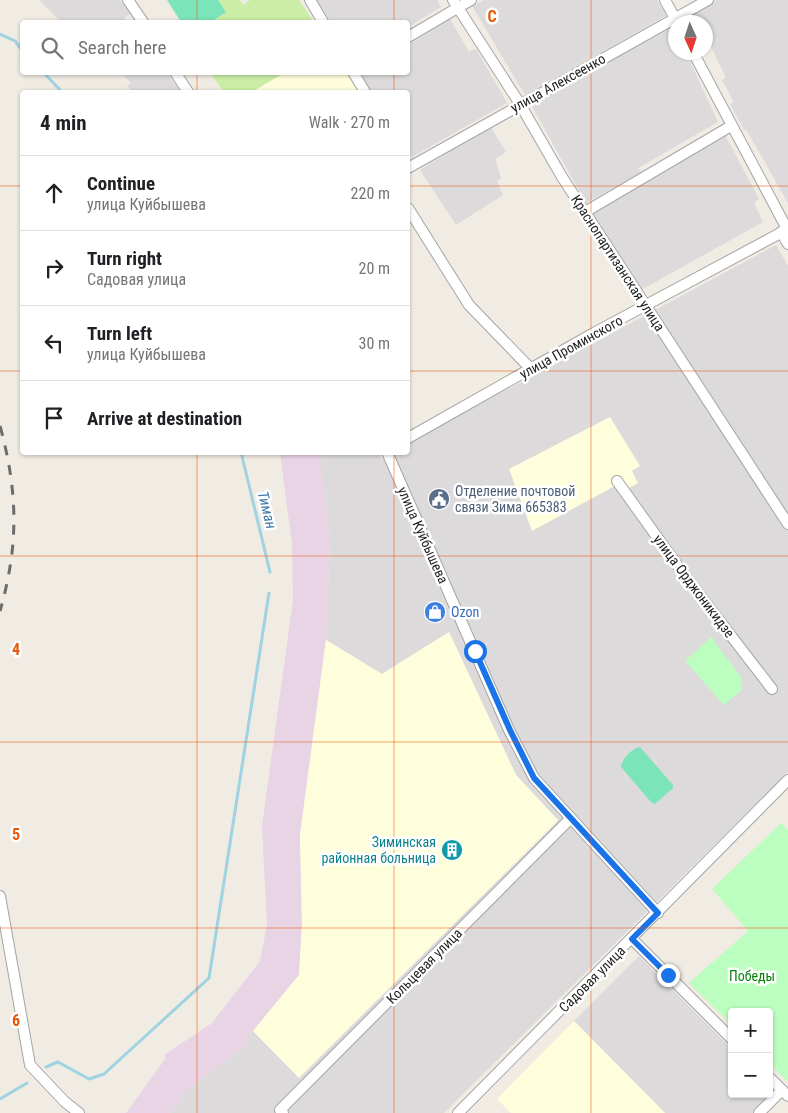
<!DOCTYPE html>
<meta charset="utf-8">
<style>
:root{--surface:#fff;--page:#f2f2f2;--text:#202124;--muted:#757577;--line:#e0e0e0}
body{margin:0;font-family:"Roboto Condensed",sans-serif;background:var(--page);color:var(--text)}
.controls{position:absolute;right:15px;bottom:15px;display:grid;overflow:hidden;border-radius:5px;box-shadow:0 1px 4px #0004}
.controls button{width:45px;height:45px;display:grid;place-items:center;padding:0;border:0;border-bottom:1px solid var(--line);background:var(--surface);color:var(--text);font:25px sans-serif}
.compass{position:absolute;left:668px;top:15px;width:45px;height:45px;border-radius:50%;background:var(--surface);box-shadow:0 1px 4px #0004;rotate:177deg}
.stop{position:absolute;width:15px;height:15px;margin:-11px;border:4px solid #1a73e8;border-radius:50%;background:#fff}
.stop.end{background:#1a73e8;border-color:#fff;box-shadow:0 1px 5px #0008}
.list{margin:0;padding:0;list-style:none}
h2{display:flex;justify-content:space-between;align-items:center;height:65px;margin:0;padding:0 20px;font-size:21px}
h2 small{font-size:16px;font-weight:400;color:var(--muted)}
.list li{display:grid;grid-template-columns:32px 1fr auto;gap:15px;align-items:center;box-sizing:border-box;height:75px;padding:0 20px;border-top:1px solid var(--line)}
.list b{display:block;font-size:19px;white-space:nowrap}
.list p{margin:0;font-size:16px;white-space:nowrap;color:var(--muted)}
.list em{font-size:16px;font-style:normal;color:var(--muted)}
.icon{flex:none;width:28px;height:28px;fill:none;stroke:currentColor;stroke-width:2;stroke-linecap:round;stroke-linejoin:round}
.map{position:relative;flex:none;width:788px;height:1113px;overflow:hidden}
.search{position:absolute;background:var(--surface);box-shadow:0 1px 4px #0004;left:20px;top:20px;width:390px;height:55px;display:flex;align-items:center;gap:12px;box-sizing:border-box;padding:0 18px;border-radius:5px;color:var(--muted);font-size:19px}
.panel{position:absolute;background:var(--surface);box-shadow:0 1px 4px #0004;left:20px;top:90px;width:390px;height:365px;border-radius:5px}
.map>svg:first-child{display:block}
.residential{fill:#dcdadb}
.industrial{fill:#e9d4e6}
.education{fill:#fffedc}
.grass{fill:#caeea5}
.park{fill:#bcfdc0}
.pitch{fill:#7be5b9}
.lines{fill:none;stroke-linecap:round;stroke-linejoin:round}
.stream{stroke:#a0d3e1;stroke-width:3}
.minor-casing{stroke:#a5a5a5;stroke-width:12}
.minor{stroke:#fff;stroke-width:10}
.rail{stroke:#6c6c6c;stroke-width:3;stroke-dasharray:10 10;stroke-linecap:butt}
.route{stroke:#1a73e8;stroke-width:6}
.grid{fill:none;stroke:#e8590c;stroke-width:1;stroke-opacity:0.55}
.labels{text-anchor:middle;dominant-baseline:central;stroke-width:5;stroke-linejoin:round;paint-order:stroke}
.street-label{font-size:14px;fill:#1e1e1e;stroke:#fff}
.service-label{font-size:14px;fill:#4e5e75;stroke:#fff;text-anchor:start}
.shop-label{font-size:14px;fill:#366cbe;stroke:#fff;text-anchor:start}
.culture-label{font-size:14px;fill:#0d838f;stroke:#fff;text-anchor:end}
.park-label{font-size:14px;fill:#04840b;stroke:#fff}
.water-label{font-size:15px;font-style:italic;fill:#4079ac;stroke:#fff}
.grid-label{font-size:16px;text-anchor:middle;font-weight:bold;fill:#e8590c;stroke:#fff;stroke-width:5;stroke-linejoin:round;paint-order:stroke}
</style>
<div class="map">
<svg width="788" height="1113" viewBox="0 0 788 1113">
<rect width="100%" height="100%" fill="#f0ebe3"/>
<g class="residential">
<polygon points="39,0 120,0 130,14 124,18 127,22 61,22"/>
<polygon points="315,0 437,0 441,7 408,27 408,22 330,22"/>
<polygon points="484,0 657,0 667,15 525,95 472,6"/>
<polygon points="716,0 788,0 788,203 746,129 744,130 730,104 734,102 722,80 726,78 711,47 706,49 706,22 693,22 689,15"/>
<polygon points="450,19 469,52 476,49 507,103 412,157 408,151 408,92 369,92 357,72 408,72 408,45"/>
<polygon points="674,27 676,52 686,53 718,122 638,168 641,172 586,203 530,103 570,84 576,81 575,79"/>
<polygon points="121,73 167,73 181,92 133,92 127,86 131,83"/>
<polygon points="490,126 506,152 495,159 501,178 497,181 503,195 456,225 420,170"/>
<polygon points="724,133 759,199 754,203 763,222 641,290 591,211"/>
<polygon points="776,245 788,266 788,772 444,1113 170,1113 185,1092 249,1043 245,1037 253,1031 299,1077 558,821 516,775 449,632 382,674 326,640 330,539 319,453 378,453 382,460 392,453 408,452 408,443"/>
<polygon points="639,956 732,1049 732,1094 769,1094 769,1087 774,1092 752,1113 665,1113 574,1021"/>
</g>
<polygon class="industrial" points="280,453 319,453 330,539 326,640 300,835 302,926 299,975 253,1031 245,1037 249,1043 185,1092 170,1113 126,1113 166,1058 164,1055 212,1023 260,961 267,925 262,826 293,600 292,544"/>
<g class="education">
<polygon points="210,73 346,73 359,92 224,92"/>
<polygon points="610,417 640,466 632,471 638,483 629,488 624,481 532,531 509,469"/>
<polygon points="449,632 516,775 558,820 299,1078 253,1031 299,975 302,926 300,835 326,640 382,674"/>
<polygon points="574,1021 665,1113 511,1113 497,1099"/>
</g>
<g class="grass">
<polygon points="218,0 240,0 243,5 250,0 299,0 314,22 211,22 226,12"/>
<polygon points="210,73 284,73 252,92 224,92"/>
</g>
<g class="park">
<polygon points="711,637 741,677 742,690 724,705 685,661"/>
<polygon points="781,823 788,830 788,1082 769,1063 769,1012 732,1012 732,1025 689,983 748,931 712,889"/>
</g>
<g class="pitch">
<polygon points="167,0 218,0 226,12 211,22 181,22"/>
<path d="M 640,747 L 673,785 L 673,788 L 655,804 L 651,802 L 621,767 C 621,760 632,748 640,747 Z"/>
</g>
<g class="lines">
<g class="stream">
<polyline points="0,34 15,41 22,50"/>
<polyline points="43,72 62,92"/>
<polyline points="241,452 270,572"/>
<polyline points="46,1067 58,1062 89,1079 104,1074 209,978 269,593"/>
<polyline points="0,1099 27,1083"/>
</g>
<g class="minor-casing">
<g id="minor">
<polyline points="128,0 143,22"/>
<polyline points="310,0 323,22"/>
<polyline points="453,0 520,104 562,177 788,524"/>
<polyline points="665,0 677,22"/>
<polyline points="408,37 471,0"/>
<polyline points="693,52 787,229"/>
<polyline points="175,72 188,92"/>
<polyline points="353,72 365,92"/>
<polyline points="408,168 708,0"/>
<polyline points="408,208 469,305 531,369"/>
<polyline points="585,212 731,126"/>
<polyline points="781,232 788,244"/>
<polyline points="408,438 592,334 788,229"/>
<polyline points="387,452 509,730 534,778 658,913"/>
<polyline points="617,481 685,576 772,689"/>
<polyline points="0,896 30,1065 65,1102 79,1113"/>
<polyline points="632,939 732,1039"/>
<polyline points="769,1077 788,1096"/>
<polyline points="283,1113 280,1110 571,818"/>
<polyline points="458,1113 788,780"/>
<polyline points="759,1113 782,1090"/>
</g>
</g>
<use href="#minor" class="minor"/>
<path class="rail" d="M 0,426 C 18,492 19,545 0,611"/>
</g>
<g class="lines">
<polyline class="route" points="475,651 510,730 534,778 658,913 632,939 668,975"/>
</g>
<path class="grid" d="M 197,0 L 197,22M 394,0 L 394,22M 591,0 L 591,1113M 197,72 L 197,92M 394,72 L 394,92M 0,186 L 22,186M 408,186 L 788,186M 0,371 L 22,371M 408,371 L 788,371M 197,452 L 197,1113M 394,452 L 394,1113M 0,556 L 788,556M 0,742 L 788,742M 0,928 L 788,928"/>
<defs>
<g id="civic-disc" transform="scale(1.125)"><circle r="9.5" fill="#5c6f8a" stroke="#fff"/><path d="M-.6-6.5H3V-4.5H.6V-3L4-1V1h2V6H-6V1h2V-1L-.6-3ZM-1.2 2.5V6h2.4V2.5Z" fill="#fff"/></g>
<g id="shop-disc" transform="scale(1.125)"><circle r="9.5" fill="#3f7fe0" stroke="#fff"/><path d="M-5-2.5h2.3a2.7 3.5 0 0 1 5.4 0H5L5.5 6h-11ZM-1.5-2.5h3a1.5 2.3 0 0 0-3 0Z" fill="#fff"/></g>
<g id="building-disc" transform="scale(1.125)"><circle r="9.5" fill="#0f9aa8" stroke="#fff"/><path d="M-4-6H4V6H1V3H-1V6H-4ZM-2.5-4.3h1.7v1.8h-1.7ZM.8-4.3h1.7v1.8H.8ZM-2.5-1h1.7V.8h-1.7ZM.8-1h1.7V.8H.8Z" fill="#fff"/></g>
</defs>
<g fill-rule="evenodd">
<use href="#civic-disc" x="439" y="499"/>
<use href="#shop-disc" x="435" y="612"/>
<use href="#building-disc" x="452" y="850"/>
</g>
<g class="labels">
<g class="street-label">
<text transform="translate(558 83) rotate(-29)">улица Алексеенко</text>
<text transform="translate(618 263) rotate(57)">Краснопартизанская улица</text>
<text transform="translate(571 347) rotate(-29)">улица Проминского</text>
<text transform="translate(423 535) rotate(66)">улица Куйбышева</text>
<text transform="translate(694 586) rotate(53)">улица Орджоникидзе</text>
<text transform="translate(424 966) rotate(-45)">Кольцевая улица</text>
<text transform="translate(592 979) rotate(-45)">Садовая улица</text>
</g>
<g class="service-label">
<text x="455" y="491">Отделение почтовой<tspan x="455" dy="16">связи Зима 665383</tspan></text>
</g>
<g class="shop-label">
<text x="451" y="612">Ozon</text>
</g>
<g class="culture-label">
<text x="436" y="842">Зиминская<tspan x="436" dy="16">районная больница</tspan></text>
</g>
<g class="park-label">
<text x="752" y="976">Победы</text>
</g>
<g class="water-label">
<text transform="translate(267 510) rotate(76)">Тиман</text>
</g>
</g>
<g class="grid-label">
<text x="492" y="22">C</text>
<text x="16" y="655">4</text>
<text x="16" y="840">5</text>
<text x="16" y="1026">6</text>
</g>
</svg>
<div class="controls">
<button>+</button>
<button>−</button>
</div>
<svg class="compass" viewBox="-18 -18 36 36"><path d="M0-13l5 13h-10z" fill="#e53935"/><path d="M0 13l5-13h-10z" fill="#757577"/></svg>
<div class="stop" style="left:475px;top:651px"></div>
<div class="stop end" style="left:668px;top:975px"></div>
<div class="search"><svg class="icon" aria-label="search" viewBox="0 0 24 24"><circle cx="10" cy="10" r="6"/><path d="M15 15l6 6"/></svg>Search here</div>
<section class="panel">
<h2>4 min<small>Walk · 270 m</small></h2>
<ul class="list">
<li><svg class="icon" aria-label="ahead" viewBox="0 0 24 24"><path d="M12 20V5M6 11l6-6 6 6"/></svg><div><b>Continue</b><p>улица Куйбышева</p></div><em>220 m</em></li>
<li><svg class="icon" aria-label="right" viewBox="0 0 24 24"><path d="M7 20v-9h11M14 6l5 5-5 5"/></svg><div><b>Turn right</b><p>Садовая улица</p></div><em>20 m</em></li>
<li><svg class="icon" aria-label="left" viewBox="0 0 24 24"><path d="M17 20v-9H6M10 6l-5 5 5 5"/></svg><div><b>Turn left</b><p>улица Куйбышева</p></div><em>30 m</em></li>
<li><svg class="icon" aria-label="arrive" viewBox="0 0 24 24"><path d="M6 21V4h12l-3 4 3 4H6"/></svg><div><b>Arrive at destination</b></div></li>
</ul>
</section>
</div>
